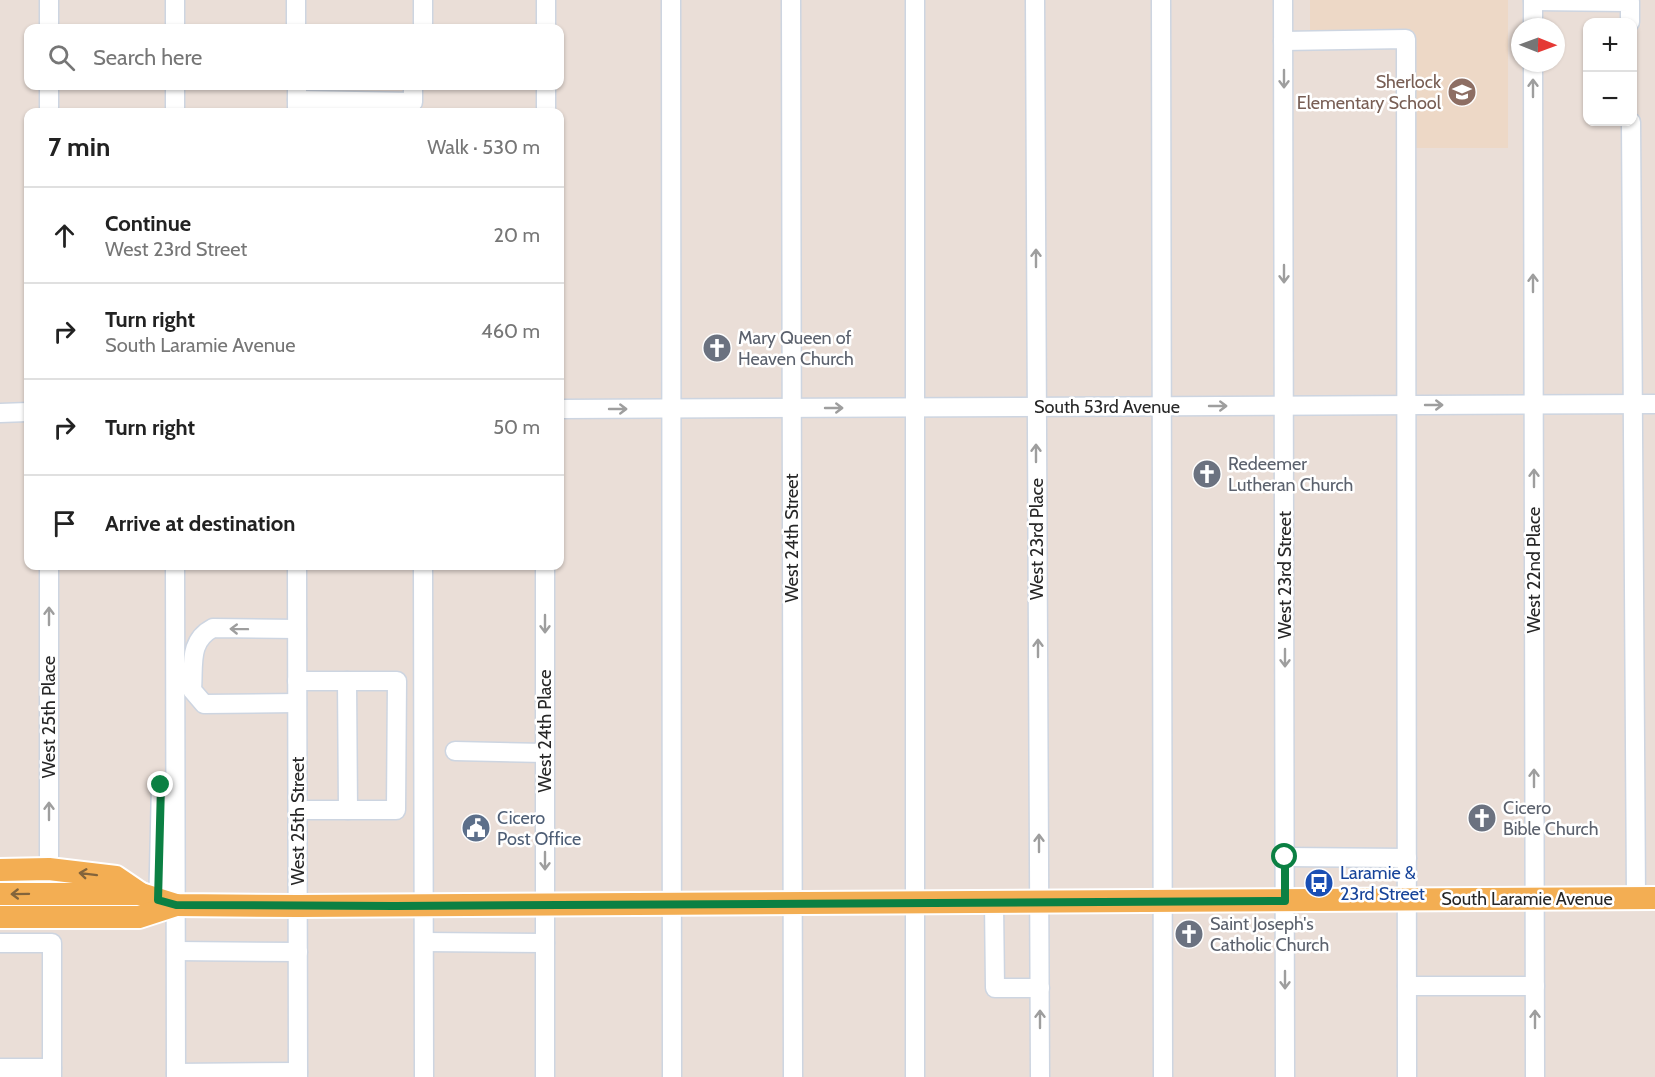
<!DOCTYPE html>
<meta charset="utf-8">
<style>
:root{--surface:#fff;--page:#f2f2f2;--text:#222;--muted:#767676;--line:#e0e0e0}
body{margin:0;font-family:Cabin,sans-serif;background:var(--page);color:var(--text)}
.controls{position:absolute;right:18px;top:18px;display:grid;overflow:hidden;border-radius:12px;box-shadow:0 2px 4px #0004}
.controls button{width:54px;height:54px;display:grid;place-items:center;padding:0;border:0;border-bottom:2px solid var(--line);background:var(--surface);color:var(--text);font:30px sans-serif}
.compass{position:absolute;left:1511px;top:18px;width:54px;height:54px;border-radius:50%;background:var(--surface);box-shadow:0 2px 4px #0004;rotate:91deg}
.stop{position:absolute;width:18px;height:18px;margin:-14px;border:4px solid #0b8043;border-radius:50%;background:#fff}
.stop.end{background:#0b8043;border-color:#fff;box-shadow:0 2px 6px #0008}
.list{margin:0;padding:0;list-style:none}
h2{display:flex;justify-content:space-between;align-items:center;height:78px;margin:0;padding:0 24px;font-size:26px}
h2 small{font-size:20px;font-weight:400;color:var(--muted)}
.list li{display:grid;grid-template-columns:39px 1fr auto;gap:18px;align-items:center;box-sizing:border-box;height:96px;padding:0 24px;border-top:2px solid var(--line)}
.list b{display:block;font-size:22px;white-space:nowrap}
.list p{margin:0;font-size:20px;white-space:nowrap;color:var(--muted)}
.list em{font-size:20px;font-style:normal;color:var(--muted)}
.icon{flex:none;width:33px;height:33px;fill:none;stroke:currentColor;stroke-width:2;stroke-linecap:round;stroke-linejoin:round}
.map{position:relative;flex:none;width:1655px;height:1077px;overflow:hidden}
.search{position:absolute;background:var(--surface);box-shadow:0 2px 4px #0004;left:24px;top:24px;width:540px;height:66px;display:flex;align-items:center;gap:15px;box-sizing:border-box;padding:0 21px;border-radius:12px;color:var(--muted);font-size:22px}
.panel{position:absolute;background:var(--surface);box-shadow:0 2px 4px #0004;left:24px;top:108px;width:540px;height:462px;border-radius:12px}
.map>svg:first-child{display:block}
.education{fill:#edd8c6}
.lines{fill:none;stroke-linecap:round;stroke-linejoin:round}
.minor-casing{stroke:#cdd5e1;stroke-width:21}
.major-casing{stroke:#fff;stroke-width:26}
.minor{stroke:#fff;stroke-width:18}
.major{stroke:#f3ae53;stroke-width:22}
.oneway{stroke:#9e9e9e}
.oneway2{stroke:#83643b}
.route{stroke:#0b8043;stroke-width:8}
.labels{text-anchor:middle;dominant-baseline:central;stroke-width:5;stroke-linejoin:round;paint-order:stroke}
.education-label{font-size:18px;fill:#785e54;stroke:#fff;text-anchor:end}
.worship-label{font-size:18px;fill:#5b616d;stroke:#fff;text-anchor:start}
.street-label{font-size:18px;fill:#272727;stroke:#fff}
.service-label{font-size:18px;fill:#4e5e75;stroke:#fff;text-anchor:start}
.transit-label{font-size:18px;fill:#164399;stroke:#fff;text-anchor:start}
</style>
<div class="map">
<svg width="1655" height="1077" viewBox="0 0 1655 1077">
<rect width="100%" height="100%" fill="#eaded7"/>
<polygon class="education" points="1310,0 1508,0 1508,148 1415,148 1415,36 1310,35"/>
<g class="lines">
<g class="minor-casing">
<g id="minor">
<polyline points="49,0 49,28"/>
<polyline points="175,0 175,28"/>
<polyline points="296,0 296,28"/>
<polyline points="423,0 423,28"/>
<polyline points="671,0 672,1077"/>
<polyline points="791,0 793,1077"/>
<polyline points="1035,0 1040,1077"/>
<polyline points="1161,0 1163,1077"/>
<polyline points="1283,0 1285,1077"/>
<polyline points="1533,0 1533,27"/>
<polyline points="1533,1 1630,2 1630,22"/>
<polyline points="546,28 546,0"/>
<polyline points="1283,41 1406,39 1407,1077"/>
<polyline points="1533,63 1535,1077"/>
<polyline points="49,86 49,112"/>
<polyline points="175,86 175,112"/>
<polyline points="297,86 297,112"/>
<polyline points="297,100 413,102 413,86"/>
<polyline points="546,112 546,86"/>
<polyline points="1631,122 1636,899"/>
<polyline points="560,409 1655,404"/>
<polyline points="0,413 28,412"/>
<polyline points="175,566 176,1077"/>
<polyline points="297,566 298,1077"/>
<polyline points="423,566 424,1077"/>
<path d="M 297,629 L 213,628 C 188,641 194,665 192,690 L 204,704 L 297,703"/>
<polyline points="297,681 397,681 396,810 298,810"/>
<polyline points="347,681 348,810"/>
<polyline points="455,751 545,753"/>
<polyline points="1285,857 1407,858"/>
<polyline points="49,869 49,566"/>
<polyline points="994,902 995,988 1040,988"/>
<polyline points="158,911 161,785"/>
<polyline points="424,942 545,943"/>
<polyline points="0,943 52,943 52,1077"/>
<polyline points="176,951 298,952"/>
<polyline points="1407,986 1535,986"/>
<polyline points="0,1068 52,1068"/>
<polyline points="176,1073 298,1072"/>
<polyline points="545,1077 545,566"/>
<polyline points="915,1077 915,0"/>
</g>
</g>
<g class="major-casing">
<g id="major">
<polyline points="0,870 49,869 116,877 141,894"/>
<polyline points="0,894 141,894 176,905 298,906 1655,898"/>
<polyline points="0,917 139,917 176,905"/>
</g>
</g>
<use href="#minor" class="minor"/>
<use href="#major" class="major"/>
</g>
<defs><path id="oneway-shaft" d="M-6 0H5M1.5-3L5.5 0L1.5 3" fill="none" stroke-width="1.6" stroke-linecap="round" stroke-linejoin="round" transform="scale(1.5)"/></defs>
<g class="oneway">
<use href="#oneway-shaft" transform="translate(1284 79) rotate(90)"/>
<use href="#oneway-shaft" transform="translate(1533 88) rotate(-90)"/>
<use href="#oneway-shaft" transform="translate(1036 258) rotate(-90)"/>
<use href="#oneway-shaft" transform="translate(1284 274) rotate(90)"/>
<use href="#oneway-shaft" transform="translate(1533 283) rotate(-90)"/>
<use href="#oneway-shaft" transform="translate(1434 405)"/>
<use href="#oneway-shaft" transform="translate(1218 406)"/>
<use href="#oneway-shaft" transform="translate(834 408)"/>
<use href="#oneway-shaft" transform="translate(618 409)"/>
<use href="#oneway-shaft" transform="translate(1036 453) rotate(-90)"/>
<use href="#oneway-shaft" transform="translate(1534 478) rotate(-90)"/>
<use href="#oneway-shaft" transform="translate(49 616) rotate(-90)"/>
<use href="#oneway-shaft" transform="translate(545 624) rotate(90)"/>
<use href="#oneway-shaft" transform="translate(239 629) rotate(-179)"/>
<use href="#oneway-shaft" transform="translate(1038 648) rotate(-90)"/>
<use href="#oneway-shaft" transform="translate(1285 658) rotate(90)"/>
<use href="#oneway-shaft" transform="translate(1534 778) rotate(-90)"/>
<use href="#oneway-shaft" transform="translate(49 811) rotate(-90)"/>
<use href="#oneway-shaft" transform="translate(1039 843) rotate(-90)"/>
<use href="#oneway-shaft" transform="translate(545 861) rotate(90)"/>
<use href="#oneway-shaft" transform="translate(1285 980) rotate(90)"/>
<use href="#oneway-shaft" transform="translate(1040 1019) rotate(-90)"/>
<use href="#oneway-shaft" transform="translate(1535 1019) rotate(-90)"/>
</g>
<g class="oneway2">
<use href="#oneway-shaft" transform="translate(88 874) rotate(-173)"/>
<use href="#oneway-shaft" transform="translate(20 894) rotate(179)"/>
</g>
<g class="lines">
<polyline class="route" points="161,785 158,900 176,905 395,906 1285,901 1285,857"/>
</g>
<defs>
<g id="school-disc" transform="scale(1.5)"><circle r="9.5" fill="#8d6e63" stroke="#fff"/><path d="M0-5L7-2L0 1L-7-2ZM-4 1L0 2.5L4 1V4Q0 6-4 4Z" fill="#fff"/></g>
<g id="church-disc" transform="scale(1.5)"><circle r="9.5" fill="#6b7280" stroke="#fff"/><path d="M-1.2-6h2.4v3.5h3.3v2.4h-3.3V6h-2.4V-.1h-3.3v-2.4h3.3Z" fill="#fff"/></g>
<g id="civic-disc" transform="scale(1.5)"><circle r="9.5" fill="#5c6f8a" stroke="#fff"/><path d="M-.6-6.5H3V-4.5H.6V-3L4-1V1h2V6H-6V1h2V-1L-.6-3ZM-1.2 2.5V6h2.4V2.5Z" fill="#fff"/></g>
<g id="bus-disc" transform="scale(1.5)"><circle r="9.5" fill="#1a4fb4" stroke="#fff"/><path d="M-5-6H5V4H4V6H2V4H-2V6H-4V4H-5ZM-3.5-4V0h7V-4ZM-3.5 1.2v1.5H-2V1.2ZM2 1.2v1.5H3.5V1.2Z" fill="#fff"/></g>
</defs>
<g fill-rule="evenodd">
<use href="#school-disc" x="1462" y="92"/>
<use href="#church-disc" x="717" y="348"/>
<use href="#church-disc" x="1207" y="474"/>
<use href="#church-disc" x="1482" y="818"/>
<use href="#civic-disc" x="476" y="828"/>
<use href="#bus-disc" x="1319" y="883"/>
<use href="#church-disc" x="1189" y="934"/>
</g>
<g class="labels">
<g class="education-label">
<text x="1441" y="82">Sherlock<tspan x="1441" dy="21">Elementary School</tspan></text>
</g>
<g class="worship-label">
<text x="738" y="338">Mary Queen of<tspan x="738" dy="21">Heaven Church</tspan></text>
<text x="1228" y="464">Redeemer<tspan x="1228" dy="21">Lutheran Church</tspan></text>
<text x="1503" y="808">Cicero<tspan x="1503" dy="21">Bible Church</tspan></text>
<text x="1210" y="924">Saint Joseph's<tspan x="1210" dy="21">Catholic Church</tspan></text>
</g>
<g class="street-label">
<text x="1107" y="407">South 53rd Avenue</text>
<text transform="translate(792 538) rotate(-90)">West 24th Street</text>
<text transform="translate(1037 539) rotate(-90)">West 23rd Place</text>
<text transform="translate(1534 570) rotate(-90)">West 22nd Place</text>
<text transform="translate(1285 575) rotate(-90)">West 23rd Street</text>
<text transform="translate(49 717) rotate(-90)">West 25th Place</text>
<text transform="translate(545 731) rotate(-90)">West 24th Place</text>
<text transform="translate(298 821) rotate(-90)">West 25th Street</text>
<text x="1527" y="899">South Laramie Avenue</text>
</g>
<g class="service-label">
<text x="497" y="818">Cicero<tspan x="497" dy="21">Post Office</tspan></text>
</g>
<g class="transit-label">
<text x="1340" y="873">Laramie &amp;<tspan x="1340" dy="21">23rd Street</tspan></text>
</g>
</g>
</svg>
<div class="controls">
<button>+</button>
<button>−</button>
</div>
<svg class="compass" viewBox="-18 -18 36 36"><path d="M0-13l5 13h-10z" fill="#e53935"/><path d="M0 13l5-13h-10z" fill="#767676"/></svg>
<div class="stop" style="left:1285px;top:857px"></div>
<div class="stop end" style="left:161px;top:785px"></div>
<div class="search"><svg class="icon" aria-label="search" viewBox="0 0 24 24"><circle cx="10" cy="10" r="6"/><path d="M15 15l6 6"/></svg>Search here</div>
<section class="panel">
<h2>7 min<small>Walk · 530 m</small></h2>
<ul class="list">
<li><svg class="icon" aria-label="ahead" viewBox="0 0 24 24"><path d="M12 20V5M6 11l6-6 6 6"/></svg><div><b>Continue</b><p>West 23rd Street</p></div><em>20 m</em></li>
<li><svg class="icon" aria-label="right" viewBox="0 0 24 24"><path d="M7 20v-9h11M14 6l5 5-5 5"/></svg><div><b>Turn right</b><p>South Laramie Avenue</p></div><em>460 m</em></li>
<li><svg class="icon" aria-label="right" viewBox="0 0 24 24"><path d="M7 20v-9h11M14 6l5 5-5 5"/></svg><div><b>Turn right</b></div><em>50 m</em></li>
<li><svg class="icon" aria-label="arrive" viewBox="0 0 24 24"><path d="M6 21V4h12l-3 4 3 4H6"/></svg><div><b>Arrive at destination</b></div></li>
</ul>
</section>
</div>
